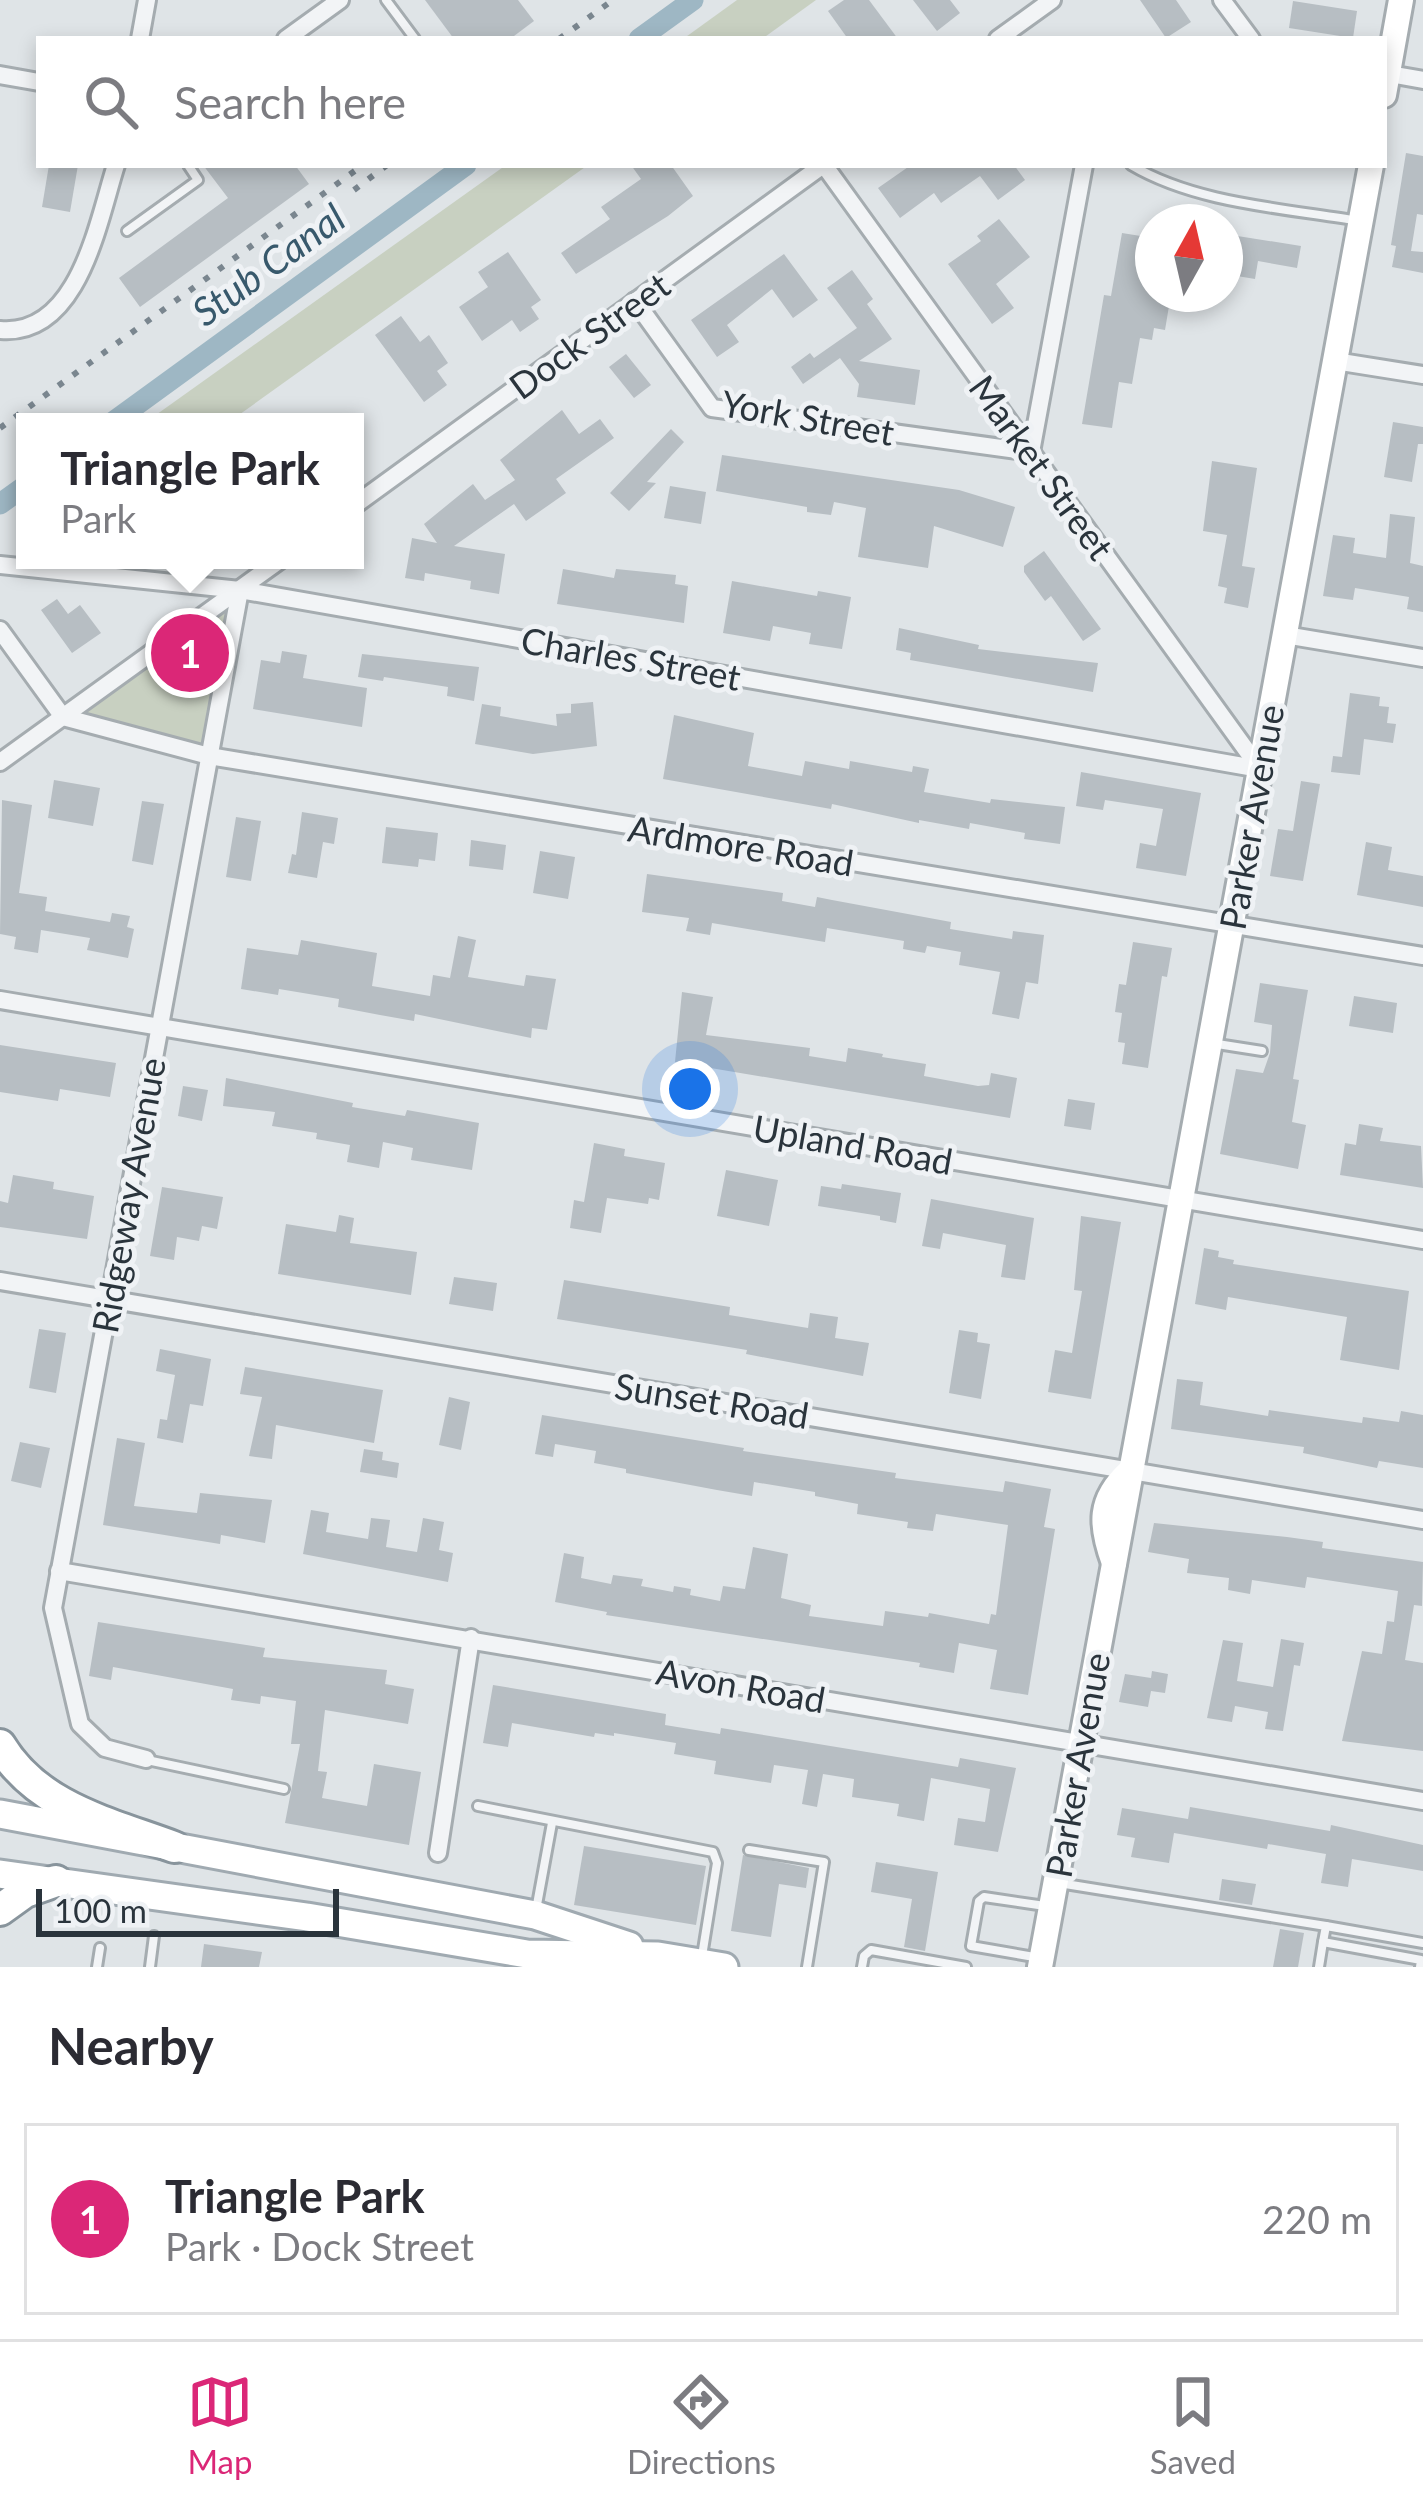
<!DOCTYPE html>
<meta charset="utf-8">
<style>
:root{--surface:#fff;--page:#f7f7f7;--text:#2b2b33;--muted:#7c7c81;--line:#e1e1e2;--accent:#db2777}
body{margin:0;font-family:Lato,sans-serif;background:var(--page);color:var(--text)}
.compass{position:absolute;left:1135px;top:204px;width:108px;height:108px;border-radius:50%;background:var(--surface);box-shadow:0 6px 18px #0003;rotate:8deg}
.scale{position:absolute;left:36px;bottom:30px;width:303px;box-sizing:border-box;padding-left:12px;border:6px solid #2a343c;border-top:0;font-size:33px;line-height:42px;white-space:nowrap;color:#2a343c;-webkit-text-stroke:9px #eff2f5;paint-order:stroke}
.you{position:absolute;left:690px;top:1089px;width:42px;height:42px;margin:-30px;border:9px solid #fff;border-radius:50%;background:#1a73e8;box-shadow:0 0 0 18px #1a73e833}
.badge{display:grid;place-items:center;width:78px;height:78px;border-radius:50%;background:var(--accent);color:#fff;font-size:39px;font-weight:700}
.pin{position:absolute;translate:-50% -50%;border:6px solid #fff;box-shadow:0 3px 12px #0006}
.popup{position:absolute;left:16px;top:413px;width:348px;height:156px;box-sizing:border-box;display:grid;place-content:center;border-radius:0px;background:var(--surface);filter:drop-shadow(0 3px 9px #0005);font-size:39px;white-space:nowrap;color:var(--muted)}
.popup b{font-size:45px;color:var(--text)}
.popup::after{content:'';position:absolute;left:50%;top:100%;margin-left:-24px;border:24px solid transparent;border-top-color:var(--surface)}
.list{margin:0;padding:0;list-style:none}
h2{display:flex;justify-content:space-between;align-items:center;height:156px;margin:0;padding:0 48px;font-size:51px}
h2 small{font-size:39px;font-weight:400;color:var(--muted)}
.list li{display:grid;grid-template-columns:78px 1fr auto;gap:36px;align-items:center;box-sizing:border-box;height:192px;margin:0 24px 24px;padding:0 24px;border:3px solid var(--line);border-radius:0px}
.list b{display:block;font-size:45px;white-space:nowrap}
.list p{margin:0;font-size:39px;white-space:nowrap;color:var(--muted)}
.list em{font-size:39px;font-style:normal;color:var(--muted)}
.icon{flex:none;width:66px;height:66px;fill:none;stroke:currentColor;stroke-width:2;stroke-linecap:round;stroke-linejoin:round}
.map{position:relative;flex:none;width:1423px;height:1967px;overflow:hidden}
.search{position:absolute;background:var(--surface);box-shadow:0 6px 18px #0003;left:36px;right:36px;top:36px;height:132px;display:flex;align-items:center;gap:30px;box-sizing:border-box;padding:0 42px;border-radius:0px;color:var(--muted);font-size:45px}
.sheet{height:372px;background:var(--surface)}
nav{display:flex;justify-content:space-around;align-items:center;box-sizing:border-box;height:168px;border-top:3px solid var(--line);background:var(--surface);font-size:33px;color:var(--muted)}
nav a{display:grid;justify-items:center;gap:6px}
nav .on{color:var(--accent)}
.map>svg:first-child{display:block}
.green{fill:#c8d0c1}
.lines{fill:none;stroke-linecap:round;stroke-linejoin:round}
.canal{stroke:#9eb7c4;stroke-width:21}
.building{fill:#b7bec3}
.lane-casing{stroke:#a5acb0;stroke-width:14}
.street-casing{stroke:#a5acb0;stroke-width:22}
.secondary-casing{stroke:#a5acb0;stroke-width:30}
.primary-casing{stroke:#a0aab1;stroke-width:33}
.highway-casing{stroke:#88949c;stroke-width:36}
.lane{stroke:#f2f4f6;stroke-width:8}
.street{stroke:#f2f4f6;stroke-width:16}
.secondary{stroke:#fff;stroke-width:24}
.primary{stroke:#fff;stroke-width:27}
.highway{stroke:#fff;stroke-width:30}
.rail{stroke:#7a868f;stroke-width:6;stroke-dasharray:6 12;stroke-linecap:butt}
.labels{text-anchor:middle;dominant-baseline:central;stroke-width:10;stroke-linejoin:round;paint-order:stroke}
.street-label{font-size:36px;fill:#2a343c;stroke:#eff2f5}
.water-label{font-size:39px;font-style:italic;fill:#38596c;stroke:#eff2f5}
</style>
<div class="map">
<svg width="1423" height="1967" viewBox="0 0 1423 1967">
<rect width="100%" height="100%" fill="#dfe4e7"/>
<g class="green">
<polygon points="737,0 816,0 762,39 683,39"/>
<polygon points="506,165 588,165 229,422 146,422"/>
<polygon points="240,590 209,756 63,717"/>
</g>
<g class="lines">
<g class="canal">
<polyline points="639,39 693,0"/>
<polyline points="113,422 466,165"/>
<polyline points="0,504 25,486"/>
</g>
</g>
<g class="building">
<polygon points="425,0 518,0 534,21 510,39 454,39"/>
<polygon points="844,0 869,0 898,39 848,39 828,11"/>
<polygon points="913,0 950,0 960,13 937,31"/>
<polygon points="1140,0 1176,0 1191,22 1166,38"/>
<polygon points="1293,1 1357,11 1353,38 1289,28"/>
<polygon points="1406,153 1423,156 1423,215 1417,214 1411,251 1423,252 1423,273 1392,267 1396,246 1391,245"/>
<polygon points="49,165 78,165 70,212 42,207"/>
<polygon points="203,165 295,165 309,184 140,307 119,278 228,198"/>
<polygon points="631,165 671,165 693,196 668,216 576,274 561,253 610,219 601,207 641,179"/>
<polygon points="911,165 1014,165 1025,180 998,200 980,176 941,203 934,193 900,218 878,188"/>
<polygon points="999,219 1030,257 996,284 1014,308 992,324 948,264 981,241 977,236"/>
<polygon points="1122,233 1153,238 1153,294 1171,294 1165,330 1154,328 1152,340 1140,338 1132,384 1119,382 1112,428 1082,424 1104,295 1111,296"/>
<polygon points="1225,234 1301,246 1297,268 1258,261 1255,279 1225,274"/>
<polygon points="508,252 541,300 531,307 539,319 520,332 512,320 482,341 459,307 488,287 478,272"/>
<polygon points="784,254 818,300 793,318 772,289 727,325 739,342 717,357 691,320"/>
<polygon points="852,270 873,299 867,304 892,339 859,361 920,370 915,405 857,397 859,384 840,358 803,384 791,367 810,353 814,358 857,328 827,288"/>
<polygon points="401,316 420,342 429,335 448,363 437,371 447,385 424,402 375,335"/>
<polygon points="626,354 651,385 634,398 609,367"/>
<polygon points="562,410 579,434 600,419 614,438 556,479 566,493 526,521 514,504 454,546 505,554 499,594 470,589 471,581 425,573 424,581 405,578 412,538 437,543 424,524 473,484 485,500 515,480 500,460"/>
<polygon points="1393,422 1423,427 1423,444 1418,444 1412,482 1384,477"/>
<polygon points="671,429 684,442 647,482 656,483 629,511 610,493"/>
<polygon points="722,455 959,490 1015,507 1003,547 934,526 928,568 858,557 866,508 834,502 831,515 807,512 807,507 716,491"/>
<polygon points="1212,461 1257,468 1242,566 1255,568 1248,608 1224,603 1227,588 1218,586 1227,535 1203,531"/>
<polygon points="670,486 706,492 701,524 664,518"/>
<polygon points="1390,514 1415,517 1410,563 1423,566 1423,612 1407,609 1409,597 1355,588 1353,600 1323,596 1333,535 1355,538 1353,553 1386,558"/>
<polygon points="1044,551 1101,629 1083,641 1051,596 1045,601 1024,572 1024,566"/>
<polygon points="563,569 614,578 616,569 676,575 675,584 688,586 684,623 557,604"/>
<polygon points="732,581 817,596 818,591 851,597 842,649 809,644 811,633 773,626 770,641 723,633"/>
<polygon points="57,599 68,614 80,605 101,633 72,653 41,610"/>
<polygon points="899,628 979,645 978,649 1098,663 1093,692 910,660 911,653 896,650"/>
<polygon points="282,651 307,655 303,678 367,688 362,727 253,709 261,660 280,663"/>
<polygon points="362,654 479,667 474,701 447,696 448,687 384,677 383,681 358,677"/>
<polygon points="1350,693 1380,697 1379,706 1389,707 1387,723 1396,724 1393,743 1364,739 1360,775 1331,772 1333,756 1342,757"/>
<polygon points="593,702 597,746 533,754 475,744 482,704 501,707 500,716 557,726 556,714 571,713 571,704"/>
<polygon points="674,715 754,733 748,766 802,776 805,761 849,769 850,761 912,772 913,766 929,769 924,792 990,803 991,799 1065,807 1060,844 1024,839 1025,833 970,823 969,829 919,820 919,823 832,804 831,809 663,779"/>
<polygon points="1081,772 1201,793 1186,876 1136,868 1140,843 1156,846 1163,809 1105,800 1103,810 1076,806"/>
<polygon points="54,780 100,788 93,826 48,818"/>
<polygon points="1301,781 1320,784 1303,881 1270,876 1278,829 1293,831"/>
<polygon points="2,800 32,805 19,893 47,897 45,911 110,922 112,913 130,916 127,927 134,929 128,958 87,950 90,938 41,930 38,953 14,949 16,937 0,934"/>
<polygon points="142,801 164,804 153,865 132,861"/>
<polygon points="302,812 338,818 334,844 323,842 317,878 288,873 292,854 296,855"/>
<polygon points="236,817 261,821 251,881 226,877"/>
<polygon points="386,827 438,833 435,861 419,859 418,867 382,863"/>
<polygon points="471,840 506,845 503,870 469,866"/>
<polygon points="1366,842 1392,847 1388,870 1423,876 1423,907 1357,895"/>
<polygon points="540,851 575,857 568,899 533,893"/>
<polygon points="647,874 783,893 782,901 815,907 817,897 832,900 951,922 950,929 1012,939 1013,931 1044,935 1038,984 1026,982 1019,1019 992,1014 1000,972 959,965 961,952 927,946 925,953 903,949 904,941 827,928 825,942 712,923 710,935 686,931 689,918 642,912"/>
<polygon points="458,936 476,940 468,977 524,986 526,975 556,979 547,1030 532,1028 531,1038 415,1014 414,1021 380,1015 338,1007 339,999 279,989 278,995 241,989 247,948 298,955 301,940 377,953 372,986 430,996 433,975 450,978"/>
<polygon points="1133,942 1172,948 1167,977 1162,976 1148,1068 1122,1064 1125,1043 1118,1042 1122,1013 1115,1012 1119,984 1126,985"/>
<polygon points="1260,983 1308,990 1293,1079 1299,1080 1292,1122 1306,1125 1298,1169 1220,1154 1236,1069 1263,1073 1270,1053 1272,1025 1254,1022"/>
<polygon points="682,992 713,997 706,1035 810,1048 809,1056 846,1062 848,1048 883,1054 882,1057 926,1064 924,1076 978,1086 989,1085 991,1073 1017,1078 1010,1118 675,1062"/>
<polygon points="1354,996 1397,1003 1393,1033 1349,1026"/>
<polygon points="0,1045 116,1063 110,1097 60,1089 58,1101 0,1092"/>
<polygon points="226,1078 353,1103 352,1107 405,1116 407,1110 479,1123 472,1170 411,1160 413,1148 383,1142 379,1168 347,1162 350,1145 316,1139 317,1133 272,1126 275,1112 223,1106"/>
<polygon points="183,1086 208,1090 202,1121 178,1116"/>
<polygon points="1068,1099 1095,1103 1091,1130 1064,1126"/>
<polygon points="1359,1124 1383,1128 1380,1141 1421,1146 1423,1188 1340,1175 1345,1143 1356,1145"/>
<polygon points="594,1143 625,1149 624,1156 665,1163 659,1200 649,1198 648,1204 607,1198 601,1233 570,1228 574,1200 584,1202"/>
<polygon points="726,1170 778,1180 769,1226 717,1216"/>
<polygon points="13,1175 54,1182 53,1189 94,1196 87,1239 0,1227 0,1201 8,1203"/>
<polygon points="842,1184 901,1193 896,1223 880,1220 880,1216 818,1206 821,1186 841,1189"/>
<polygon points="162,1187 223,1197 217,1229 202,1226 199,1241 177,1237 174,1260 150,1256"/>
<polygon points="931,1199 1034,1218 1025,1280 1001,1277 1006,1245 943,1233 940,1249 922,1246"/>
<polygon points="339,1215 354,1218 350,1243 417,1252 411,1295 278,1274 286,1224 336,1232"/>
<polygon points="1081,1216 1121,1222 1091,1399 1048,1392 1055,1350 1072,1353 1082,1291 1074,1290"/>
<polygon points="1204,1248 1219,1251 1218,1257 1234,1260 1233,1264 1409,1291 1399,1370 1340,1360 1347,1317 1228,1297 1226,1310 1195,1304"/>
<polygon points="454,1277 497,1283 493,1311 449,1304"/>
<polygon points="564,1280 730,1307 729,1315 808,1328 810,1313 838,1317 835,1338 869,1343 863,1376 746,1354 747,1350 557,1319"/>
<polygon points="39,1329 66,1333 56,1393 29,1388"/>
<polygon points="959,1330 978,1333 977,1342 990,1344 981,1399 949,1393"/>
<polygon points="160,1349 211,1359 203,1406 190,1404 183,1443 157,1438 160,1419 167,1420 175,1375 156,1371"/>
<polygon points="245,1367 383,1390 374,1443 276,1425 272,1459 249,1456 262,1397 240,1394"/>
<polygon points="1177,1379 1203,1382 1200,1405 1268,1416 1269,1410 1362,1423 1363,1417 1399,1422 1401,1411 1423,1415 1423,1468 1379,1461 1377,1468 1303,1453 1304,1447 1171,1429"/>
<polygon points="449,1397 470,1402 461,1450 439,1445"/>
<polygon points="542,1415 744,1448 743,1451 896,1473 895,1478 1003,1492 1005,1481 1051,1489 1044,1527 1055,1529 1028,1695 990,1689 997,1650 959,1643 954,1673 919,1667 920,1663 606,1615 607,1612 555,1602 564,1553 584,1557 581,1578 611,1584 613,1575 643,1579 641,1586 673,1592 674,1586 691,1589 690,1595 720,1601 723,1586 745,1589 753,1547 788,1554 781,1598 811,1605 809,1616 883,1626 885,1611 928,1617 929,1613 989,1624 991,1614 996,1615 1008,1525 936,1514 933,1531 907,1528 908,1522 857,1514 858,1504 815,1496 815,1492 754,1482 752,1496 717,1490 626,1473 626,1469 594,1463 596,1451 555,1444 553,1457 535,1454"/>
<polygon points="117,1438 145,1443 134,1506 197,1513 200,1493 272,1500 265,1543 221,1535 220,1544 103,1525"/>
<polygon points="20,1442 50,1448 41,1488 11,1481"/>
<polygon points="364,1449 383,1452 382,1460 399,1463 397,1478 360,1472"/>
<polygon points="311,1510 329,1513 326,1532 368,1539 371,1518 390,1520 386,1547 417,1552 423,1518 444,1522 439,1550 453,1553 448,1582 303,1554"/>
<polygon points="1154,1523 1287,1537 1323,1542 1322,1548 1423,1562 1422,1606 1414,1605 1405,1660 1423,1663 1423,1751 1342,1741 1362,1651 1382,1654 1387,1621 1394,1622 1398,1591 1307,1577 1305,1588 1252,1580 1250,1594 1228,1590 1229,1578 1187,1573 1189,1559 1148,1552"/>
<polygon points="98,1622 265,1648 263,1657 387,1670 385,1684 414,1689 408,1724 325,1710 318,1771 327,1772 322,1798 367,1806 374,1764 421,1772 409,1845 285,1823 300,1744 291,1744 296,1701 261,1696 260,1704 231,1700 233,1689 113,1667 111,1680 89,1676"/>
<polygon points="1281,1639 1304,1643 1300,1666 1294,1665 1283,1731 1265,1729 1268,1712 1235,1706 1232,1722 1207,1718 1223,1640 1243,1643 1237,1681 1273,1687"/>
<polygon points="1152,1671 1168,1674 1165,1693 1151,1691 1148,1707 1119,1702 1125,1674 1151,1678"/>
<polygon points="493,1685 666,1714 665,1725 720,1734 721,1728 958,1767 960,1758 1016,1768 998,1852 954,1845 958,1818 985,1822 990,1789 931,1778 924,1821 897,1816 899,1804 852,1797 854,1779 823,1774 817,1807 802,1804 808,1770 774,1765 771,1783 714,1774 716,1761 674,1754 676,1743 614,1733 614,1736 595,1733 594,1737 512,1723 508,1747 483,1743"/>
<polygon points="1190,1807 1330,1831 1331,1825 1423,1845 1423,1871 1352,1859 1348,1887 1321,1883 1326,1854 1268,1844 1267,1849 1174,1833 1169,1863 1131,1857 1135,1838 1117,1835 1122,1808 1188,1819"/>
<polygon points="584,1846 706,1866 696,1925 574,1905"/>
<polygon points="743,1855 809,1868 806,1888 779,1884 771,1937 731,1931"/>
<polygon points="876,1862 938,1872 925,1951 904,1947 912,1899 871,1892"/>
<polygon points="1222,1879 1256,1884 1252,1905 1219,1900"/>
<polygon points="1280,1929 1304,1933 1298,1967 1273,1967"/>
<polygon points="204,1944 262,1952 259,1967 201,1967"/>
</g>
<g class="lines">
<g class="lane-casing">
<g id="lane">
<polyline points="386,0 415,39"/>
<path d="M 1131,165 C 1195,203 1281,208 1353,220"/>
<polyline points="127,231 198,180 188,165"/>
<polyline points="1211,1043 1262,1051"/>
<polyline points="147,1760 284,1789"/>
<polyline points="478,1806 713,1852 717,1863 702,1956"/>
<polyline points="749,1850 824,1862 807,1967"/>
<polyline points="1059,1883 1326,1926 1323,1942"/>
<polyline points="536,1910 552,1823"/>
<polyline points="1326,1926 1423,1943"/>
<polyline points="1040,1958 971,1946 979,1901 984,1897 1045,1906"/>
<polyline points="97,1967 100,1948"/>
<polyline points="150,1967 154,1936"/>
<polyline points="862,1967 864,1956 871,1950 966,1967"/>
<polyline points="1319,1967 1323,1942 1421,1960 1420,1967"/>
</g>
</g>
<g class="street-casing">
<g id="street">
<polyline points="1222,0 1251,39"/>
<polyline points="140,39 147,0"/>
<polyline points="286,39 340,0"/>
<polyline points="998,39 1052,0"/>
<polyline points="1384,73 1423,80"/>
<polyline points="0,75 39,82"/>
<polyline points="824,165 1260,769"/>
<polyline points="635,301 712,408 1031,452 1084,165"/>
<path d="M 0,330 C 79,337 98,221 116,165"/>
<polyline points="1335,361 1423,375"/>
<polyline points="355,505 823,165"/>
<polyline points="0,565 240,590 1260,769"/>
<polyline points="0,630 63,717 209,756 1423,956"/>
<polyline points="1285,635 1423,658"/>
<polyline points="0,762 280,560"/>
<polyline points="0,1000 1423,1240"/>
<polyline points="0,1281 1423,1520"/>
<polyline points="59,1571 1423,1801"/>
<polyline points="146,1759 105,1748 80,1724 53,1608 240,590"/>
<polyline points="438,1853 471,1638"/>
</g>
</g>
<g class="secondary-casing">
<g id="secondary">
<polyline points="1384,95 1401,0"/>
<path d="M 1114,1563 C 1100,1525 1098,1500 1130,1471"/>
<polyline points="1040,1967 1371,165"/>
</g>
</g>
<g class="primary-casing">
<g id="primary">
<polyline points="0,1814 535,1915 629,1946"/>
<polyline points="0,1874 307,1917 527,1954 658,1956 724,1967"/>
</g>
</g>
<g class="highway-casing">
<g id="highway">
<path d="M 0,1745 C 38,1808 110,1823 174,1847"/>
<polyline points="0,1910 25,1892 56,1881"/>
</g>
</g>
<use href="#lane" class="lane"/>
<use href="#street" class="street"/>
<use href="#secondary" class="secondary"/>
<use href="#primary" class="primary"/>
<use href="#highway" class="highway"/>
<g class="rail">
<polyline points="559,39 613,0"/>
<polyline points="354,190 387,165"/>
<polyline points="0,428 363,165"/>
</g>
</g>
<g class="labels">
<g class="street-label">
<text transform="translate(589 335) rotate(-36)">Dock Street</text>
<text transform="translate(808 417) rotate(10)">York Street</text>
<text transform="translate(1042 467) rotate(54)">Market Street</text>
<text transform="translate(631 658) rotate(10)">Charles Street</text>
<text transform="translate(1251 817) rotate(-80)">Parker Avenue</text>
<text transform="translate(741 845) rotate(9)">Ardmore Road</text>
<text transform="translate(853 1144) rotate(10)">Upland Road</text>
<text transform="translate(128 1195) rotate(-80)">Ridgeway Avenue</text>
<text transform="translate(712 1400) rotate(9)">Sunset Road</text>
<text transform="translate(741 1685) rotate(10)">Avon Road</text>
<text transform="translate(1077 1765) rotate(-80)">Parker Avenue</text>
</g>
<g class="water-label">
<text transform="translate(268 264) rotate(-36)">Stub Canal</text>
</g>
</g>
</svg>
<svg class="compass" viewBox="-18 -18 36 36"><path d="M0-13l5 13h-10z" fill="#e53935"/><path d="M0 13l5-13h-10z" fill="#7c7c81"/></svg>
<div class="scale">100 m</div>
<div class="you"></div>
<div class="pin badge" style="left:190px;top:653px">1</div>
<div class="popup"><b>Triangle Park</b>Park</div>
<div class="search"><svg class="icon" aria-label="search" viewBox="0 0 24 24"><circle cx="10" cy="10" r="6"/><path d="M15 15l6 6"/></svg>Search here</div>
</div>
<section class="sheet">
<h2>Nearby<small></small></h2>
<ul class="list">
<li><span class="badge">1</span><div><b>Triangle Park</b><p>Park · Dock Street</p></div><em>220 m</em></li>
</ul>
</section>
<nav>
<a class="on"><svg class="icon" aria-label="map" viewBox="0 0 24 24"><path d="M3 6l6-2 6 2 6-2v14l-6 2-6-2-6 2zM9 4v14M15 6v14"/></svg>Map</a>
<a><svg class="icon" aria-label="directions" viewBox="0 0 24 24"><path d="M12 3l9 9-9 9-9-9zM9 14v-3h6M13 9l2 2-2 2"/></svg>Directions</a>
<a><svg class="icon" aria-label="saved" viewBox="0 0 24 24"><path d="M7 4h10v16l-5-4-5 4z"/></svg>Saved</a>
</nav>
